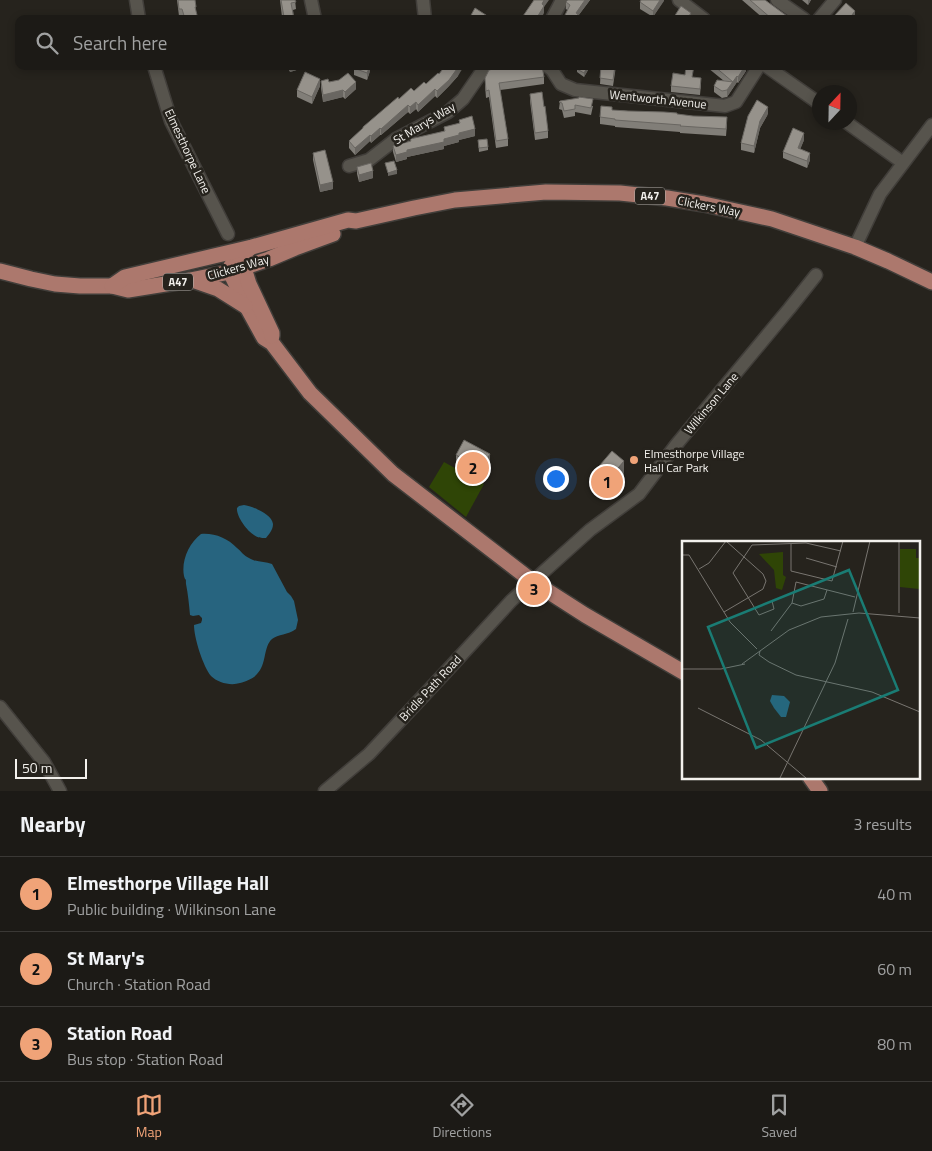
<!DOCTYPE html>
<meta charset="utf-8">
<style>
:root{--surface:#1c1a16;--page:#292723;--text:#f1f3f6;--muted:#a0a1a1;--line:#3a3835;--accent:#f0a378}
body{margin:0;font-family:"Titillium Web",sans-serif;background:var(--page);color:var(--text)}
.compass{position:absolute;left:812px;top:85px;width:45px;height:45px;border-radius:50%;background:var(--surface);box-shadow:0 2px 8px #0003;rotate:22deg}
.scale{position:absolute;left:15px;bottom:12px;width:72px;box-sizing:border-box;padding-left:5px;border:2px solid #f3f1ed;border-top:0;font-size:14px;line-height:18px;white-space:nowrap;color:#f3f1ed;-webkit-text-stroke:4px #26231d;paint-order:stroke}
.you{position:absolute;left:555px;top:478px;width:18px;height:18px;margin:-12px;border:4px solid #fff;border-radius:50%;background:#1a73e8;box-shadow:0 0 0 8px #1a73e833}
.badge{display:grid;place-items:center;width:32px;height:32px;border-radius:50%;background:var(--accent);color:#111;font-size:16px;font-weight:700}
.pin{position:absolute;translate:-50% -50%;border:2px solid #fff;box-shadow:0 1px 5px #0006}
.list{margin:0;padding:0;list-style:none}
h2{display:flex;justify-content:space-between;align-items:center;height:65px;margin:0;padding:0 20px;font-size:21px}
h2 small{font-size:16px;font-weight:400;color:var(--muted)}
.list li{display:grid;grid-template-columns:32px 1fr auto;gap:15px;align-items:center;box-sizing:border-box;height:75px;padding:0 20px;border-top:1px solid var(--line)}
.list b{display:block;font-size:19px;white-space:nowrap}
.list p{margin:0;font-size:16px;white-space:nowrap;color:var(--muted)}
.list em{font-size:16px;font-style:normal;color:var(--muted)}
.icon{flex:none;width:28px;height:28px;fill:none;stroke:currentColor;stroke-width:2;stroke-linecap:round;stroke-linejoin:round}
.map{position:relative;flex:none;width:932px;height:791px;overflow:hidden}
.search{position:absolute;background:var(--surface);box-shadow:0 2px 8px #0003;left:15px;right:15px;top:15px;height:55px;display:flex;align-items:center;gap:12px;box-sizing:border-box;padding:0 18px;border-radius:10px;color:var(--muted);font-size:19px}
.sheet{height:290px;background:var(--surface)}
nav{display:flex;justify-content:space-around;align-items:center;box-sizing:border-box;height:70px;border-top:1px solid var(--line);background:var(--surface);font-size:14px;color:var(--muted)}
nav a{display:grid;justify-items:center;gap:2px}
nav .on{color:var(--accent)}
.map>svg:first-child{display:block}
.green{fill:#2f4506}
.water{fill:#27647f}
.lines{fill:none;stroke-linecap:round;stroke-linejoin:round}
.minor-casing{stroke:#413e3a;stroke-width:15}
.major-casing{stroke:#413e3a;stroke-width:18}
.minor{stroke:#57544d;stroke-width:12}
.major{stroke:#ac786d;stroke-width:15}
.wall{fill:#817e78}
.shaded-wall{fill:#696661}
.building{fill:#96928b;stroke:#696661}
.poi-dot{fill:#f0a378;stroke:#26231d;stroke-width:2}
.labels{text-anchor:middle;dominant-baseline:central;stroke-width:5;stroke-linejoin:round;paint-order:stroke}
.shield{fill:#26231d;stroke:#b6b3af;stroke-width:1}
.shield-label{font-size:11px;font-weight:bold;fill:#f3f1ed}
.street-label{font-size:12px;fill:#f3f1ed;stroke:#26231d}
.poi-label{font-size:12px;fill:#f3f1ed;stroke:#26231d;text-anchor:start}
.inset-road{fill:none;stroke:#787570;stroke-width:1}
.view{fill:#1a7c74;fill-opacity:0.15;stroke:#1a7c74;stroke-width:2.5}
.inset-edge{fill:none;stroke:#f3f1ed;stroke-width:2.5}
</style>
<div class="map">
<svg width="932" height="791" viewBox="0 0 932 791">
<rect width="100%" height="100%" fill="#26231d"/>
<polygon class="green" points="444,462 484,484 466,517 429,487"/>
<g class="water">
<path d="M 244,505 C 252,506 272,514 273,524 C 273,530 269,534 266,538 C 261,538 258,538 254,535 C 247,531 236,516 237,508 L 239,506 Z"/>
<path d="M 201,534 C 215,533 227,538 237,548 C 241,551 244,556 249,558 C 257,563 265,561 272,564 L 287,592 L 291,596 L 294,601 L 298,620 L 296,629 C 288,635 278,634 272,639 C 263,647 267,664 257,674 C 253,679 246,681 240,683 C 231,686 218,683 211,676 C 203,666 194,638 194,625 L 201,623 L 202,620 L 202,618 L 199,615 L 193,616 L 190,615 C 189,604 188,594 186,584 C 186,576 186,583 184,576 C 181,561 189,543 201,534 Z"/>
</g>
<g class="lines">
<g class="minor-casing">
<g id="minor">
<polyline points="136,0 139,19"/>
<polyline points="311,0 315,19"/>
<polyline points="423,0 425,19"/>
<polyline points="679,0 704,19"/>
<polyline points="777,0 804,19"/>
<polyline points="552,19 562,0"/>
<polyline points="819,19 835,0"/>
<polyline points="154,66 171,121 228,234"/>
<polyline points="547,66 552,70 561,84 575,90 725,106 736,102 759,66"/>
<polyline points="766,66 820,104"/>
<polyline points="846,122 903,163"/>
<polyline points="349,166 369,160 396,139 448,112 463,99 485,67 487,66"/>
<polyline points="855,247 880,194 932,125"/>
<polyline points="0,707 44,762 60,791"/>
<polyline points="325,791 369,754 443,675 511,601 590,530 639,494 676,445 789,309 816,275"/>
</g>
</g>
<g class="major-casing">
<g id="major">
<polyline points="250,248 231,266 230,272 248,309 264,338 272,343 310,393 393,474 532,581 585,615 683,672"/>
<polyline points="236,263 241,264 244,268 249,284 272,333 272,336"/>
<polyline points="0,271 31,279 55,284 80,286 112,286 128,290 190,280 230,272 269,259 295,248 333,234"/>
<polyline points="195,281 218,289 245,306"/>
<polyline points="112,286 125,277 252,247 348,220 356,221 414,208 455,200 546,192 620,193 667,198 704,204 772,219 855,247 888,261 932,282"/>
<polyline points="810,777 820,791"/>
</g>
</g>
<use href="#minor" class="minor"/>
<use href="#major" class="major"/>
</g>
<g class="wall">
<polygon points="177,0 195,0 196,13 198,19 183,19 182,16 179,16"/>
<polygon points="280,0 295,0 296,9 293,10 294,19 282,17"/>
<polygon points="568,0 590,0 578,16 578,19 566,9 566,2"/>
<polygon points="664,0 653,17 640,9 640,2"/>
<polygon points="742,0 765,0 791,19 764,19"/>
<polygon points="802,0 811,0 808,5"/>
<polygon points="281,66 303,66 303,68 290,72 288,68 282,70"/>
<polygon points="370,66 370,71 367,80 354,75 354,68"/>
<polygon points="569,66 578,66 575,70"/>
<polygon points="601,66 616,66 613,86 600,84"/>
<polygon points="708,66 746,66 746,71 738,83 737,82 727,97 722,98 714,92 714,86 724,81 708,68"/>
<polygon points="501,69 544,77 544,84 500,90 508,139 508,146 496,148 489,97 486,98 485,85 485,78"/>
<polygon points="577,69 588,70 584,77 577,72"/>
<polygon points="439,74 458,76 449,86 437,98 435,96 418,112 416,109 410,114 408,112 381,135 380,135 371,143 370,141 355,155 349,148 349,141 363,128 363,127 399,99 426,84"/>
<polygon points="693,77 701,84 700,95 671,92 671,86"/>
<polygon points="321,81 329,82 356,89 345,99 343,97 323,102 321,88"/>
<polygon points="320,86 312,104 297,97 297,90"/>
<polygon points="530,94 544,107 548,131 548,138 535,140 530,101"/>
<polygon points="560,101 593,106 591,115 575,112 575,116 564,118 562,110 559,109"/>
<polygon points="612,110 677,114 727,124 726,136 680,133 680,132 615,127 615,126 600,124 600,117"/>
<polygon points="768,114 760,128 754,153 741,150 741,143"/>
<polygon points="459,120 475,136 459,140 459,142 444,146 444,149 407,157 407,159 396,162 393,152 393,146 444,131 444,127 459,124"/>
<polygon points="478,140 488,147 488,150 479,152"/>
<polygon points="804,140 800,149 810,160 807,168 783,158 783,152"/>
<polygon points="313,153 333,189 320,192 313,160"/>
<polygon points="357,167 373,178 359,182 357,174"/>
<polygon points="456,455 490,468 481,483 456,469"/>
<polygon points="594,472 624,474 603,500 596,493 596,488 594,486"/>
</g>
<g class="shaded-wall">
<polygon points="544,0 549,0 544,7 544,13 541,19 536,19"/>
<polygon points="585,0 590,0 578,16 578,19 576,19 576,13"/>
<polygon points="660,0 664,0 664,1 653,17 653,11"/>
<polygon points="808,0 811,0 808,5"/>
<polygon points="855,11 855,18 849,19"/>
<polygon points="691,13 691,19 687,19"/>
<polygon points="282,66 288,66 288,68 282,70"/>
<polygon points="290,66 303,66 303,68 290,72"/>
<polygon points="370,66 370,71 367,80 367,73"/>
<polygon points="459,66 464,66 458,76 449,86 437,98 437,91"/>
<polygon points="588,66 588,70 584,77 584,73"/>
<polygon points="745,66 746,66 746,71 738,83 738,77"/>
<polygon points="737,76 737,82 727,97 727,90"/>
<polygon points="320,79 320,86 312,104 312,97"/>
<polygon points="356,82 356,89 345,99 345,92"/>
<polygon points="435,89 435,96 418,112 418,105"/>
<polygon points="343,90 343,97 323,102 323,95"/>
<polygon points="416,102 416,109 410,114 410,107"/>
<polygon points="408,105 408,112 381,135 381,129"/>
<polygon points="768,107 768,114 760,128 754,153 754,146 760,121"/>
<polygon points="380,128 380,135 371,143 371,136"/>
<polygon points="475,129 475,136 459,140 459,142 444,146 444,149 407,157 407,159 396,162 396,155 407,150 444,139 459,133"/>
<polygon points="804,133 804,140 798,155 798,148"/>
<polygon points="370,135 370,141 355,155 355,148"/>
<polygon points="810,153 810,160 807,168 807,161"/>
<polygon points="397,170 397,174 388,176 388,173"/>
<polygon points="373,171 373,178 359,182 359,175"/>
<polygon points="333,182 333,189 320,192 320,185"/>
<polygon points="490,454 490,468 481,483 481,469"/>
<polygon points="624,461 624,474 603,500 603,486"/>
</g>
<g class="building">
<polygon points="178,0 195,0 196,7 195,7 198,19 185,19 182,9 179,9"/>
<polygon points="281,0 295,0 296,2 291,3 294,19 281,19 281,18 284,17"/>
<polygon points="534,0 544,0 542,4 544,6 536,19 521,19"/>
<polygon points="568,0 585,0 576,13 578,14 576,19 563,19 570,5 566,2"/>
<polygon points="641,0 660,0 653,11 640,2"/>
<polygon points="750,0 765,0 791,19 772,19"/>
<polygon points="846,3 855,11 849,19 835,19 837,17 835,15"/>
<polygon points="681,6 691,13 687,19 676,19 674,17"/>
<polygon points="475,8 492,19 472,19 470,17"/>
<polygon points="638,17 638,19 630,19 630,18"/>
<polygon points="355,66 370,66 367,73 354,68"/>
<polygon points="445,66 459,66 449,80 437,91 435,89 418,105 416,102 410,107 408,105 381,129 380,128 371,136 370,135 355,148 349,141 363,128 363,127 398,97 399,99 411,88 414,91 424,82 426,84 438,73 439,74"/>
<polygon points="524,66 542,66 544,77 499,83 508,139 496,141 489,90 486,91 485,78 489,70 501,67 501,69"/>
<polygon points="578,66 588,66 584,73 577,69"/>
<polygon points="601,66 615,66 613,80 600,78"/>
<polygon points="686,66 694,66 692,77 701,78 700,89 671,86 673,73 685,75"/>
<polygon points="714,66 727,67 745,66 738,77 737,76 727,90 722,91 714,86 717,80 733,82"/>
<polygon points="305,72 320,79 312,97 297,90"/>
<polygon points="348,73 356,82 345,92 343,90 323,95 321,81 328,79 329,82 339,80"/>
<polygon points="542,92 544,107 545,106 548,131 535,133 530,94"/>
<polygon points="579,97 593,99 591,108 575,105 575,109 564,111 562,103 559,102 560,101 579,98"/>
<polygon points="757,100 768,107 760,121 754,146 741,143 748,116"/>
<polygon points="601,106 612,107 612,110 628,111 664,112 677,113 677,114 693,116 727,117 726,129 680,126 681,125 615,120 615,119 600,117"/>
<polygon points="472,116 475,129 459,133 459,135 444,139 444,142 407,150 407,152 396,155 393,146 411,141 410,139 445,131 444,127 460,123 459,120"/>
<polygon points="793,128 804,133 798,148 810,153 807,161 783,152"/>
<polygon points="487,139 488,147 479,148 478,140"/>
<polygon points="325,150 333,182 320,185 313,153"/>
<polygon points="394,161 397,170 388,173 385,163"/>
<polygon points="371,163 373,171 359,175 357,167"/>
<polygon points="464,440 490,454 481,469 456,455"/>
<polygon points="612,451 624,461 603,486 596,480 599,477 594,472"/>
</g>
<circle class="poi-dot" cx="634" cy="460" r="5"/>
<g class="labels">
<g class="shield">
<rect x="635" y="187.5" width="30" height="17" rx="4"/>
<rect x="163" y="273.5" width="30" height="17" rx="4"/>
</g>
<g class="shield-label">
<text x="650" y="196">A47</text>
<text x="178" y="282">A47</text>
</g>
<g class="street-label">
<text transform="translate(658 99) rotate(6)">Wentworth Avenue</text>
<text transform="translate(424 123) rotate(-31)">St Marys Way</text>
<text transform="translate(188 151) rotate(65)">Elmesthorpe Lane</text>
<text transform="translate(709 206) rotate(11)">Clickers Way</text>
<text transform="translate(238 267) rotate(-16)">Clickers Way</text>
<text transform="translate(711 403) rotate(-50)">Wilkinson Lane</text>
<text transform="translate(430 688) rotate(-47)">Bridle Path Road</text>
</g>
<g class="poi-label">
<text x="644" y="453">Elmesthorpe Village<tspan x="644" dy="14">Hall Car Park</tspan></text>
</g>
</g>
<g transform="translate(682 541)">
<rect width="238" height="238" fill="#26231d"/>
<path d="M 218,8 L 234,8 L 234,17 L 237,17 L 237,48 L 218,46 ZM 101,11 L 101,34 L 104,36 L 100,49 L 94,47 L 92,29 L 77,13 Z" fill="#2f4506"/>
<path d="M 90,154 L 102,155 L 108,161 L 104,176 L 99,176 L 92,167 L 88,160 Z" fill="#27647f"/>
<path class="inset-road" d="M 217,0 L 217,72M 109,2 L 109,30 L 150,40 L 161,0M 0,14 L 7,14 L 48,81 L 75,108M 124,17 L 155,26M 17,28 L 27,22 L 44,0M 90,60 L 92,68 L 77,74 L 51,32 L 70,4 L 124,2 L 159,10M 110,62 L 119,65 L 142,58 L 145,49M 42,71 L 81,48 L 84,40 L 81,33 L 44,0M 171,71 L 188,0M 89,90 L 110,62 L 114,41 L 173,56M 78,110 L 77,114 L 87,121 L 114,134 L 190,151 L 238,171M 60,123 L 107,89 L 139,76 L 177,72 L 238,77M 0,128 L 39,128 L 63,123M 16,167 L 79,199 L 124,237M 98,237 L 153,122 L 166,78"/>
<path class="view" d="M 167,29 L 216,149 L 74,207 L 26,86 Z"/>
<rect width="238" height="238" class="inset-edge"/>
</g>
</svg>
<svg class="compass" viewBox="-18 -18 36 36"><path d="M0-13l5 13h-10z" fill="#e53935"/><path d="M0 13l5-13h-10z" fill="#a0a1a1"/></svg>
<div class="scale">50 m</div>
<div class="you"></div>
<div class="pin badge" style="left:607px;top:482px">1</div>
<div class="pin badge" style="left:473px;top:468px">2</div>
<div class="pin badge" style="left:534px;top:589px">3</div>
<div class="search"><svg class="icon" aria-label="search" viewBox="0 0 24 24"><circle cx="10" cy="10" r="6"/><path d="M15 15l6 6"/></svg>Search here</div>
</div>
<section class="sheet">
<h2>Nearby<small>3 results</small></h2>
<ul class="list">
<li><span class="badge">1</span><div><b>Elmesthorpe Village Hall</b><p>Public building · Wilkinson Lane</p></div><em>40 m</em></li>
<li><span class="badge">2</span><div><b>St Mary's</b><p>Church · Station Road</p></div><em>60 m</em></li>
<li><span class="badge">3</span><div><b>Station Road</b><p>Bus stop · Station Road</p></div><em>80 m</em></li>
</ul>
</section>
<nav>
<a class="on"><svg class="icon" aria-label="map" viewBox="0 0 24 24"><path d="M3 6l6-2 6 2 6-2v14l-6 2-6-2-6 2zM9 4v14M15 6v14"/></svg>Map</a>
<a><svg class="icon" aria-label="directions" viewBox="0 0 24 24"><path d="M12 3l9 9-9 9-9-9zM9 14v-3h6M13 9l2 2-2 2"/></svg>Directions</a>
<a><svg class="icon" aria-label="saved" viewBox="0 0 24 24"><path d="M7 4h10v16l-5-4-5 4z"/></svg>Saved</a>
</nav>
